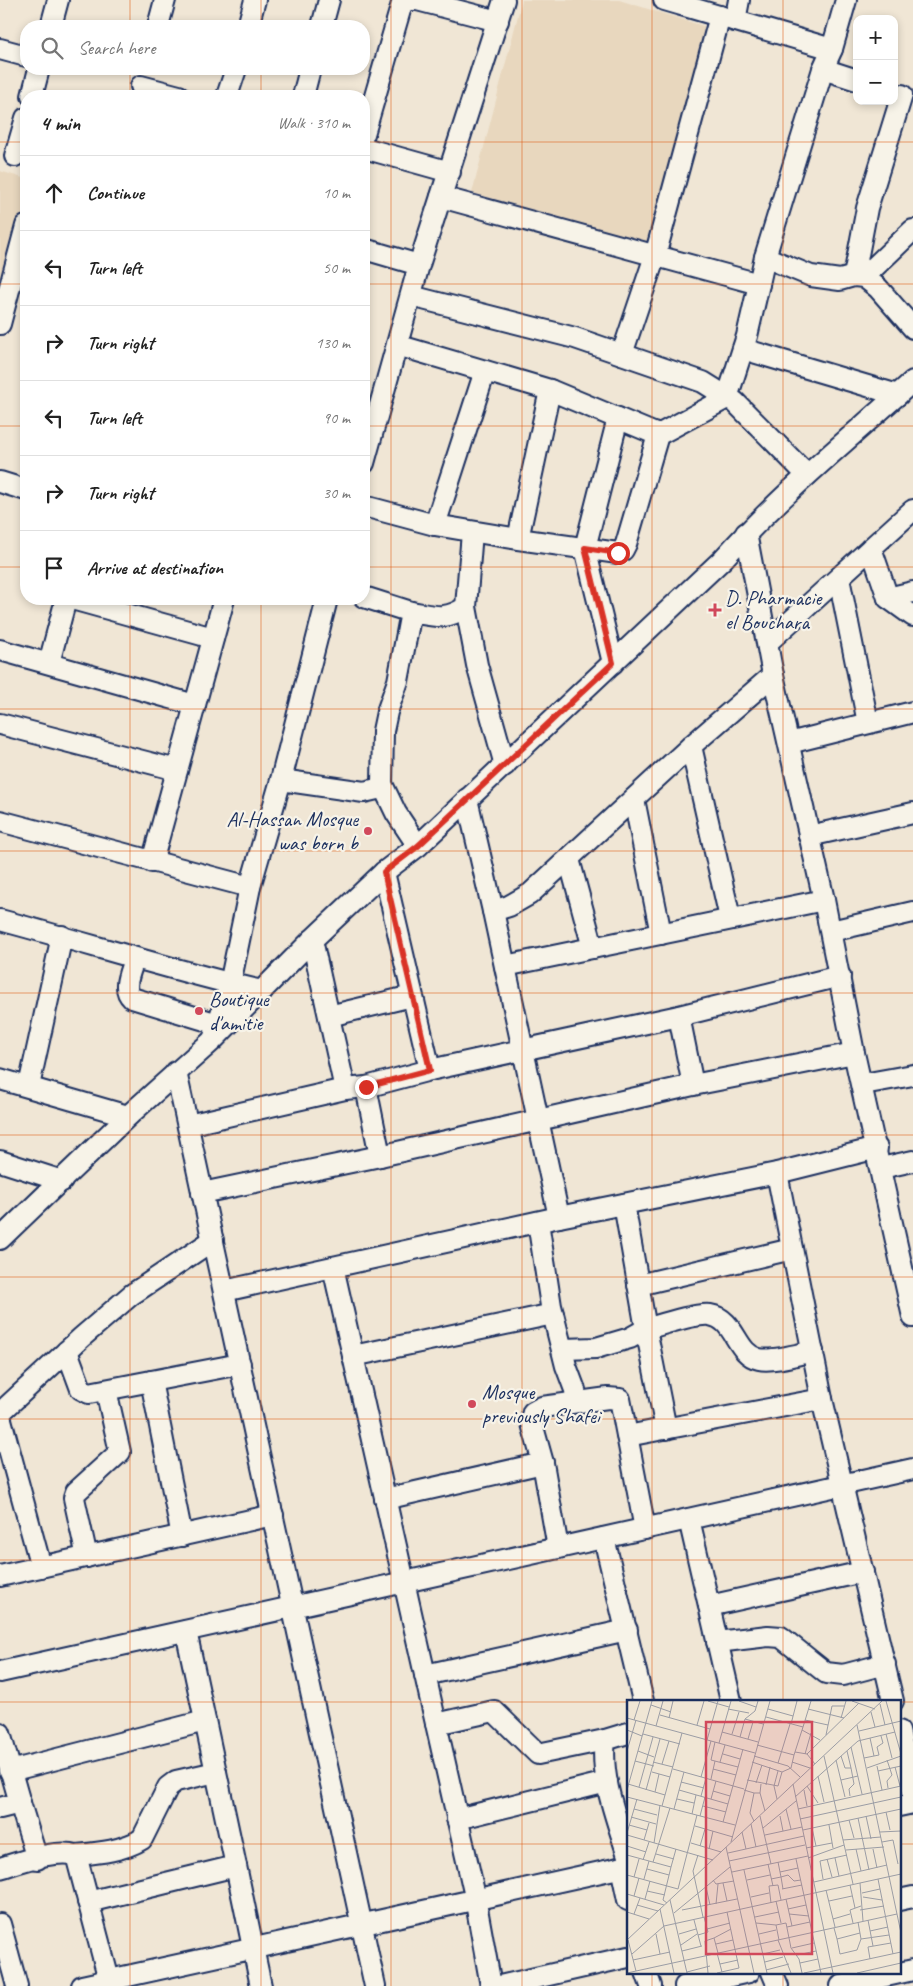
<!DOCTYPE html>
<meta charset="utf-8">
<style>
:root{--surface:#fff;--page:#f6f6f6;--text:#222;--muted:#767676;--line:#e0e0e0}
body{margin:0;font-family:Caveat,sans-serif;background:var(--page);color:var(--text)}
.controls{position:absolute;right:15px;top:15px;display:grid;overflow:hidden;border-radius:10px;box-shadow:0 2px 8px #0003}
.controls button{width:45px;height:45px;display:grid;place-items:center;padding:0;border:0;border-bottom:1px solid var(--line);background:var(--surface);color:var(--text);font:25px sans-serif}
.stop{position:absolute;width:15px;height:15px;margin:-11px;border:4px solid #d93025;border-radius:50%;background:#fff}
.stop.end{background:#d93025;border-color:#fff;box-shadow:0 1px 5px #0008}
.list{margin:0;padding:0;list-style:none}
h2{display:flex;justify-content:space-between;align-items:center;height:65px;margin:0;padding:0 20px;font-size:21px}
h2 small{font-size:16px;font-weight:400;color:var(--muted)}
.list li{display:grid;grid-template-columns:32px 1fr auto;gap:15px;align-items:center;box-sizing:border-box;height:75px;padding:0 20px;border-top:1px solid var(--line)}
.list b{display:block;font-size:19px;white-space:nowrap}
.list em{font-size:16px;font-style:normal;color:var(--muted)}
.icon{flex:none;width:28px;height:28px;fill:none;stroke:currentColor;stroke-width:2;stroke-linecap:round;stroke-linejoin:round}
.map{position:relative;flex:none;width:913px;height:1986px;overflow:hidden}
.search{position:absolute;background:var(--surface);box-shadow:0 2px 8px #0003;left:20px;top:20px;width:350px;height:55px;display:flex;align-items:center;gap:12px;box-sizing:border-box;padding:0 18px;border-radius:20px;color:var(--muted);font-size:19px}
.panel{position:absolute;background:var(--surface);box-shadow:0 2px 8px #0003;left:20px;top:90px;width:350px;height:515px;border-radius:20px}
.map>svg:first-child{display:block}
.built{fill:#e8d7be}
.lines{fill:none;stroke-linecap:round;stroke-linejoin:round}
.minor-casing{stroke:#1b2f5e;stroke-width:24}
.minor{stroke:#f7f3e8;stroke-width:20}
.route{stroke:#d93025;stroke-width:6}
.grid{fill:none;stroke:#de5710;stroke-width:1;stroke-opacity:0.55}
.poi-dot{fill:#d1495b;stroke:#f7f3e8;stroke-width:2}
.labels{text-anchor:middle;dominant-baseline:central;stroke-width:4.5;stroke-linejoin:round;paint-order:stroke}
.poi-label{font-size:21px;fill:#1b2f5e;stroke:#f7f3e8;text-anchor:start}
.inset-road{fill:none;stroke:#9b9da5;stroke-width:1}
.view{fill:#d1495b;fill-opacity:0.15;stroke:#d1495b;stroke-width:2.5}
.inset-edge{fill:none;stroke:#1b2f5e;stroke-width:2.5}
</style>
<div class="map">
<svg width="913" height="1986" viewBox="0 0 913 1986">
<rect width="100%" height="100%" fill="#f0e6d5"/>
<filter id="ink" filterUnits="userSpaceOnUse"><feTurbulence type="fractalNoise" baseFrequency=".02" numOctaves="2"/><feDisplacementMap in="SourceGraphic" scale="10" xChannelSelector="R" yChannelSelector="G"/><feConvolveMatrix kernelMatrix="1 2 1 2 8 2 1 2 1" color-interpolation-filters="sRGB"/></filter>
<g filter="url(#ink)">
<g class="built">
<polygon points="522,0 619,0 713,29 654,246 472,193"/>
<polygon points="0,171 26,179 26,210 0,308"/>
</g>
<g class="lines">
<g class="minor-casing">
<g id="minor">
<polyline points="405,0 417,0 498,21"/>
<polyline points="735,21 739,0"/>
<polyline points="51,26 58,0"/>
<polyline points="158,26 165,0"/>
<polyline points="248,26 255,0"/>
<polyline points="322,26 329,0"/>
<polyline points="0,49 26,56"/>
<polyline points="832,49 846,0"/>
<polyline points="823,69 857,80"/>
<polyline points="141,86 179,96"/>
<polyline points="32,96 39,69"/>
<polyline points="227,96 236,69"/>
<polyline points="303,96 310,69"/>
<polyline points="364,134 403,0"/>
<polyline points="364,148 450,172"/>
<polyline points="15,156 26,118"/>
<polyline points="441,197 759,284 765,257 823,69 832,49 664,0"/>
<polyline points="364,249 419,265"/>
<polyline points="765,257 811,276 840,280 854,276 864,277 878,288 913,328"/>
<polyline points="854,276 867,208 902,95"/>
<polyline points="864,277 913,230"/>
<polyline points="411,296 575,338 703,382 735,402 807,475"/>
<polyline points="0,324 26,226"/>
<polyline points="397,345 550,390 658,435"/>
<polyline points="743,349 898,395"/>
<polyline points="622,354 655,256 720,16"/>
<polyline points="364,463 419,265 504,0"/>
<polyline points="0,482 26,490"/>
<polyline points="364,506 435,525 518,539 618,553 623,550 626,544 658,435 727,398 747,336 759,284"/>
<polyline points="435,525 485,371"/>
<polyline points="746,533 773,675 824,900 854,1053 913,1317"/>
<polyline points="518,539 550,390"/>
<polyline points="871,548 888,598 913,616"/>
<polyline points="839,578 868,723"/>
<polyline points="364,597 411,612 398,681 387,712 383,731 382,784 396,813 418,846"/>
<polyline points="888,598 913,592"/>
<polyline points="72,599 213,638"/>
<polyline points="466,607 477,665 505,765"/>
<path d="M 411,612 C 436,616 444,621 466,607 L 472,532"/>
<polyline points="768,642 913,510"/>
<polyline points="0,650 195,705"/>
<polyline points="49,663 66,599"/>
<polyline points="613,663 585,548 618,418"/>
<polyline points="0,724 177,770"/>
<polyline points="789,743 913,712"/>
<polyline points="691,746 730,918"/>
<polyline points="281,780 364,792 377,789 382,784"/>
<polyline points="467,799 493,911 559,1217"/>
<polyline points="634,799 661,934"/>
<polyline points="0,821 250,887"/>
<polyline points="809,836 913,813"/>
<polyline points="569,859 593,948"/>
<polyline points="152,862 224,599"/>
<polyline points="384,872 430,1070"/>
<polyline points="493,911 509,906 530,894 691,746 773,675"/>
<path d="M 0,920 C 87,943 174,971 262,991"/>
<polyline points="831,931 913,912"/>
<polyline points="312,940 345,1089"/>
<path d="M 134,959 C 131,971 121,988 132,998 L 218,1024"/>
<polyline points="505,966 824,900"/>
<polyline points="329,1016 412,996"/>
<polyline points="679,1016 693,1085"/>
<polyline points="214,1037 230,984 250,887 281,780 327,599"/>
<polyline points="176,1072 375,1986"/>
<polyline points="0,1079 128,1116"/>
<polyline points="863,1084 913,1075"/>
<polyline points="29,1086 62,936"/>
<polyline points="366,1087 380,1156"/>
<polyline points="188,1125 345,1089 366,1087 430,1070 679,1016 840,976"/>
<polyline points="0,1161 62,1181"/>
<polyline points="881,1168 913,1161"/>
<polyline points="777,1173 822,1399 893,1701"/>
<polyline points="202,1193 380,1156 693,1085 854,1053"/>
<polyline points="538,1222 551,1306 566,1366 575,1390 576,1402"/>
<path d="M 0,1239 L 128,1116 L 213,1040 L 312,940 L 384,872 L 418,846 L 723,559 C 781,494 849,439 913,381"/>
<polyline points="333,1267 474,1892 491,1986"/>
<polyline points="638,1285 792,1249"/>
<polyline points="224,1291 559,1217 777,1173 877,1148"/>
<polyline points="562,1349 596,1348 630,1338 646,1329 624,1204"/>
<polyline points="67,1351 81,1389 89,1393 240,1364"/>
<polyline points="353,1356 553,1314"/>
<polyline points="151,1381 182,1536"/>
<polyline points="0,1413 82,1337 131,1295 213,1240"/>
<polyline points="0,1416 41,1567"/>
<path d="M 666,1429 L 646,1329 C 660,1325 696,1313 710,1315 C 736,1319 735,1354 759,1359 C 773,1362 799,1354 813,1351"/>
<polyline points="627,1436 822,1399"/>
<polyline points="385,1499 543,1463"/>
<polyline points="689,1519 731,1701"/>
<polyline points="604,1538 643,1701"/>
<polyline points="558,1548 543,1463 531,1420 533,1412 542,1407 608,1398 620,1399 645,1529"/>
<polyline points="87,1557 74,1498 76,1492 120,1452 106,1390"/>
<polyline points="0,1576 273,1515"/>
<polyline points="709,1606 863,1572"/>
<polyline points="186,1631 236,1866"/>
<polyline points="717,1642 768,1636 781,1637 826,1673 843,1675 885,1664"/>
<polyline points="0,1672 913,1469"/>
<polyline points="425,1675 627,1630"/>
<polyline points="436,1724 494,1711 538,1754 605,1740"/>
<polyline points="899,1731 913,1793"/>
<polyline points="0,1733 20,1803 0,1808"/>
<path d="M 628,1733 L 605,1740 C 600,1779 617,1819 628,1856"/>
<polyline points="10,1771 205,1721"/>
<polyline points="20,1803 37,1859"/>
<polyline points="899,1806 913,1803"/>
<polyline points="457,1819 607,1782"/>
<path d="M 76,1855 C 97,1853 123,1851 142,1839 L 168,1787 L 176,1781 L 216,1772"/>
<polyline points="621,1867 628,1900"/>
<path d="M 0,1868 C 20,1862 55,1849 76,1855 L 109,1980"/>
<polyline points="899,1900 913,1897"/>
<polyline points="88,1902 236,1866 261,1986"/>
<polyline points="0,1924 17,1986"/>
<polyline points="646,1972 651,1986"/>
<polyline points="772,1972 778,1986"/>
<polyline points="82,1986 628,1866"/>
<polyline points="500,1986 628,1957"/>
<polyline points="685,1986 749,1972"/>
<polyline points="841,1986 913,1970"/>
</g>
</g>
<use href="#minor" class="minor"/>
</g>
</g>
<g class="lines" filter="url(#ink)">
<polyline class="route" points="366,1087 430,1070 384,872 418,846 613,663 585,548 618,553"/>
</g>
<path class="grid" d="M 130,0 L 130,26M 261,0 L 261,26M 391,0 L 391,1986M 522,0 L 522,1986M 652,0 L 652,1701M 783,0 L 783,1701M 130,69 L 130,96M 261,69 L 261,96M 0,142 L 26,142M 364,142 L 913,142M 0,284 L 26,284M 364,284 L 913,284M 0,426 L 26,426M 364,426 L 913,426M 0,567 L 26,567M 364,567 L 913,567M 130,599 L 130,1986M 261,599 L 261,1986M 0,709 L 913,709M 0,851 L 913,851M 0,993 L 913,993M 0,1135 L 913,1135M 0,1277 L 913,1277M 0,1419 L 913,1419M 0,1560 L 913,1560M 0,1702 L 628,1702M 899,1702 L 913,1702M 0,1844 L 628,1844M 899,1844 L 913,1844M 652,1972 L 652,1986M 783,1972 L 783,1986"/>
<g class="poi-dot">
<path d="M712.5 602.5h5v5h5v5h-5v5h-5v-5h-5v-5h5z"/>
<circle cx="368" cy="831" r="5"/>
<circle cx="199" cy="1011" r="5"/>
<circle cx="472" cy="1404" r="5"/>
</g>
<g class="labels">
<g class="poi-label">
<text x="725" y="598">D. Pharmacie<tspan x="725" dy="24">el Bouchara</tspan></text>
<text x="358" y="819" text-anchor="end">Al-Hassan Mosque<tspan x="358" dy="24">was born b</tspan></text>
<text x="209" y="999">Boutique<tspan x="209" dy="24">d'amitie</tspan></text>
<text x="482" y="1392">Mosque<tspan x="482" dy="24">previously Shafei</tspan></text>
</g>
</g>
<g transform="translate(627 1700)">
<rect width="274" height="274" fill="#f0e6d5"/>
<path class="inset-road" d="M 81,1 L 102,7M 112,1 L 129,7M 225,1 L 248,9M 259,1 L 274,54M 253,4 L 258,25M 24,5 L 44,12M 101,9 L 122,13M 141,9 L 166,16M 181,9 L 217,18M 244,12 L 248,27M 33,15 L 83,29M 0,18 L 128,53M 42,18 L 46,1M 214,18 L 219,1M 118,19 L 136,24M 7,20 L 13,1M 178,20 L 201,25M 164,24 L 170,1M 70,25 L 77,1M 230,25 L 274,233M 29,26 L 36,1M 176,27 L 184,1M 0,30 L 15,36M 175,30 L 193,40M 232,31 L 274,21M 95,32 L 131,42M 16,34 L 53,44M 105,34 L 112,12M 259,34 L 265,58M 199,35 L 205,6 L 217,6M 113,37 L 118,19 L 128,11 L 131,1M 243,38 L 247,56M 121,39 L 126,22M 80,40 L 91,1M 88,42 L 84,60 L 111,67M 92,43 L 104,1M 130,45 L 167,55 L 176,27 L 139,17M 224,47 L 235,94M 0,51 L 9,20M 11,51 L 27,57M 220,51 L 224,68M 168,52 L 180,54 L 188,64M 96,54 L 113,59M 178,54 L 184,33M 180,54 L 232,3M 127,56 L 161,66 L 173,77M 197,56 L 226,184M 214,56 L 218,68 L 224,68 L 227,84 L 222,89 L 223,96M 237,58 L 252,55 L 250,47 L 256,43 L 254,36M 209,60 L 218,97M 260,60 L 265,75 L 260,81 L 261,88M 8,61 L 27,66M 26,62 L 46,67M 93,62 L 98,45M 125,62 L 155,72M 165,62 L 183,68M 151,63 L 163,24M 35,64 L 42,41M 250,66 L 255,90M 268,67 L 273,86M 240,68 L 274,56M 46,69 L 117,89M 86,69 L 109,75M 251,71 L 274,66M 25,72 L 43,77M 191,76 L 197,102M 74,77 L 84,41M 84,79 L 88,61M 120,80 L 151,86 L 155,72 L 164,68 L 167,55M 214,80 L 231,76M 54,82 L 77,88M 129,83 L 135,65M 1,84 L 38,95M 166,84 L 206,273M 139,85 L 143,67M 180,86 L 191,103M 12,87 L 26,37M 0,90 L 25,1M 19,90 L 33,39M 52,90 L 101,104M 117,90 L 127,93 L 123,113 L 127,121M 177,90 L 180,106M 86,91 L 103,96M 28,92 L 32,74M 127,93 L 133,93 L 134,84M 133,93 L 138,111M 74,96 L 79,78M 0,97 L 108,125M 168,97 L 231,41 L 268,32M 50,99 L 67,103M 84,99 L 89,81M 150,99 L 147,86 L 151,71M 35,106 L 55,33M 76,106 L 99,112M 7,109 L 30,115M 47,109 L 57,72M 159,109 L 164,129M 171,109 L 274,86M 259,112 L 263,130M 65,114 L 69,95M 73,116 L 78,97M 133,116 L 144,164M 153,116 L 156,131M 239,116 L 244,139M 4,117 L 29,124M 231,118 L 242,170M 173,119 L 274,97M 222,120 L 227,138M 96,122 L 116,49M 124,124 L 129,147M 2,125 L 20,130M 202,125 L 206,148M 68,126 L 106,137M 136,128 L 169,101M 185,128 L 189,146M 176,130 L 274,109M 115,132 L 119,149M 253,132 L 274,131M 0,133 L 10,99M 0,135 L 86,160M 138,135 L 175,127M 17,140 L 22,123M 216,140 L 254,137M 104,142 L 143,1M 255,142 L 266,140 L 271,164M 27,143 L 33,105M 64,143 L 94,152M 0,146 L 19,152M 73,146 L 78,129M 99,147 L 127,273M 179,148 L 205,143M 82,149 L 86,131M 229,149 L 234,171M 246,149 L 250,168M 219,150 L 257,147M 101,153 L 177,136M 29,154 L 47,159M 0,155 L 44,167 L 49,149M 71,155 L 66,171 L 76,217M 181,158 L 217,145M 208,158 L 212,176M 169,159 L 194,273M 200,159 L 205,177M 16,160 L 22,142M 102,161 L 178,145M 26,162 L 43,108M 141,164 L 146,186M 20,169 L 42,175M 117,170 L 140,273M 105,172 L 181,156M 153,172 L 171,168M 0,175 L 51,189M 7,177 L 12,159M 17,179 L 22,161M 144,179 L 154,177 L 151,162M 196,179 L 193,161 L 220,155M 251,179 L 266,254M 86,180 L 89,184 L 107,181M 120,180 L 143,175M 187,182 L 260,165M 96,183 L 100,201M 233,183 L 236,221M 223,185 L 228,208M 79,187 L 83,205M 51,189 L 70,115M 155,189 L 175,185M 156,189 L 154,177 L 161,175 L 167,181 L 174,180M 199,190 L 208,227M 20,191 L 38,195M 235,193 L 253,189M 0,194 L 37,205M 7,196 L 12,178M 124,197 L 142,193M 236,197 L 255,200M 18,199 L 23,181M 159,199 L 165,226M 43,200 L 60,273M 149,201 L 154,223M 202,201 L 225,196M 40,203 L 36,200 L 44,167M 144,203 L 142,186 L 151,185 L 154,200M 89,204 L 91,184M 10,205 L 31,211M 33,209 L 47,273M 161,209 L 179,205M 55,210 L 110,199M 233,210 L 257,206M 0,212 L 22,219M 100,212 L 106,240M 47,213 L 103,167M 7,214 L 13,198M 162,214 L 182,216M 128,217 L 152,212M 206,219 L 223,214M 67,220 L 74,246M 241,220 L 246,246M 129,223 L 149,225M 226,223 L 223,210 L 234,206M 160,227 L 183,222M 207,228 L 210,239 L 233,233M 80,229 L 103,223M 243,231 L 261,227M 29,234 L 33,254M 52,234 L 69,229M 132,234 L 149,230M 71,235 L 81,232 L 77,217M 87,238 L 104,229M 210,239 L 213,254 L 230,250 L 234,239 L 231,222M 234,239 L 262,235M 0,240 L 255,1M 1,240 L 9,271M 151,240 L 164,273M 152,240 L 149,225 L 159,223 L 164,248 L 172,259 L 175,273M 89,244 L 106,240 L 112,268 L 90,273M 54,245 L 70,234M 165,248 L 187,243M 55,251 L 75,246M 90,253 L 95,272M 5,254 L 37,226 L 274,174M 136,254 L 153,250M 170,255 L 189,251M 243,259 L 241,247 L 264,243M 6,260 L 43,252M 138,262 L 156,257M 173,263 L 191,259M 93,264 L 111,260M 139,270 L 162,264M 60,272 L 83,266M 0,273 L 270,214M 81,273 L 78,241 L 87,238 L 91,253M 177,273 L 274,252M 230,273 L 274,263"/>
<path class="view" d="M 79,22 L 185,22 L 185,254 L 79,254 Z"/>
<rect width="274" height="274" class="inset-edge"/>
</g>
</svg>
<div class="controls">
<button>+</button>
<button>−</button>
</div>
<div class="stop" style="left:618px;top:553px"></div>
<div class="stop end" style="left:366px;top:1087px"></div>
<div class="search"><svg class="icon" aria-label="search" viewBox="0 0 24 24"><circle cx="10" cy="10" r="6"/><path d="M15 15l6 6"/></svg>Search here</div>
<section class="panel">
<h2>4 min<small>Walk · 310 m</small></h2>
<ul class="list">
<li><svg class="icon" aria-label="ahead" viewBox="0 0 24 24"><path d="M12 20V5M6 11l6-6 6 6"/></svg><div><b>Continue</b></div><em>10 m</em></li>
<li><svg class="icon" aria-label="left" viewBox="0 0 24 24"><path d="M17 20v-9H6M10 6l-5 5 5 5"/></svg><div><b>Turn left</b></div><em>50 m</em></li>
<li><svg class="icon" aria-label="right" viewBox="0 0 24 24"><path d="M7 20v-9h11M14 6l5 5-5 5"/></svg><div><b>Turn right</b></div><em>130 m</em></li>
<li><svg class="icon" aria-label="left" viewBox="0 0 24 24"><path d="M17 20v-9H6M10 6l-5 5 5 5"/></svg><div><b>Turn left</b></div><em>90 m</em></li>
<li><svg class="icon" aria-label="right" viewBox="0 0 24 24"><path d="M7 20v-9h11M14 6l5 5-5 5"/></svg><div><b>Turn right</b></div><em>30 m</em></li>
<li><svg class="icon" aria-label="arrive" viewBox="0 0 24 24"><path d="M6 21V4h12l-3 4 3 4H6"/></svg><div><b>Arrive at destination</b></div></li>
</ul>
</section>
</div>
